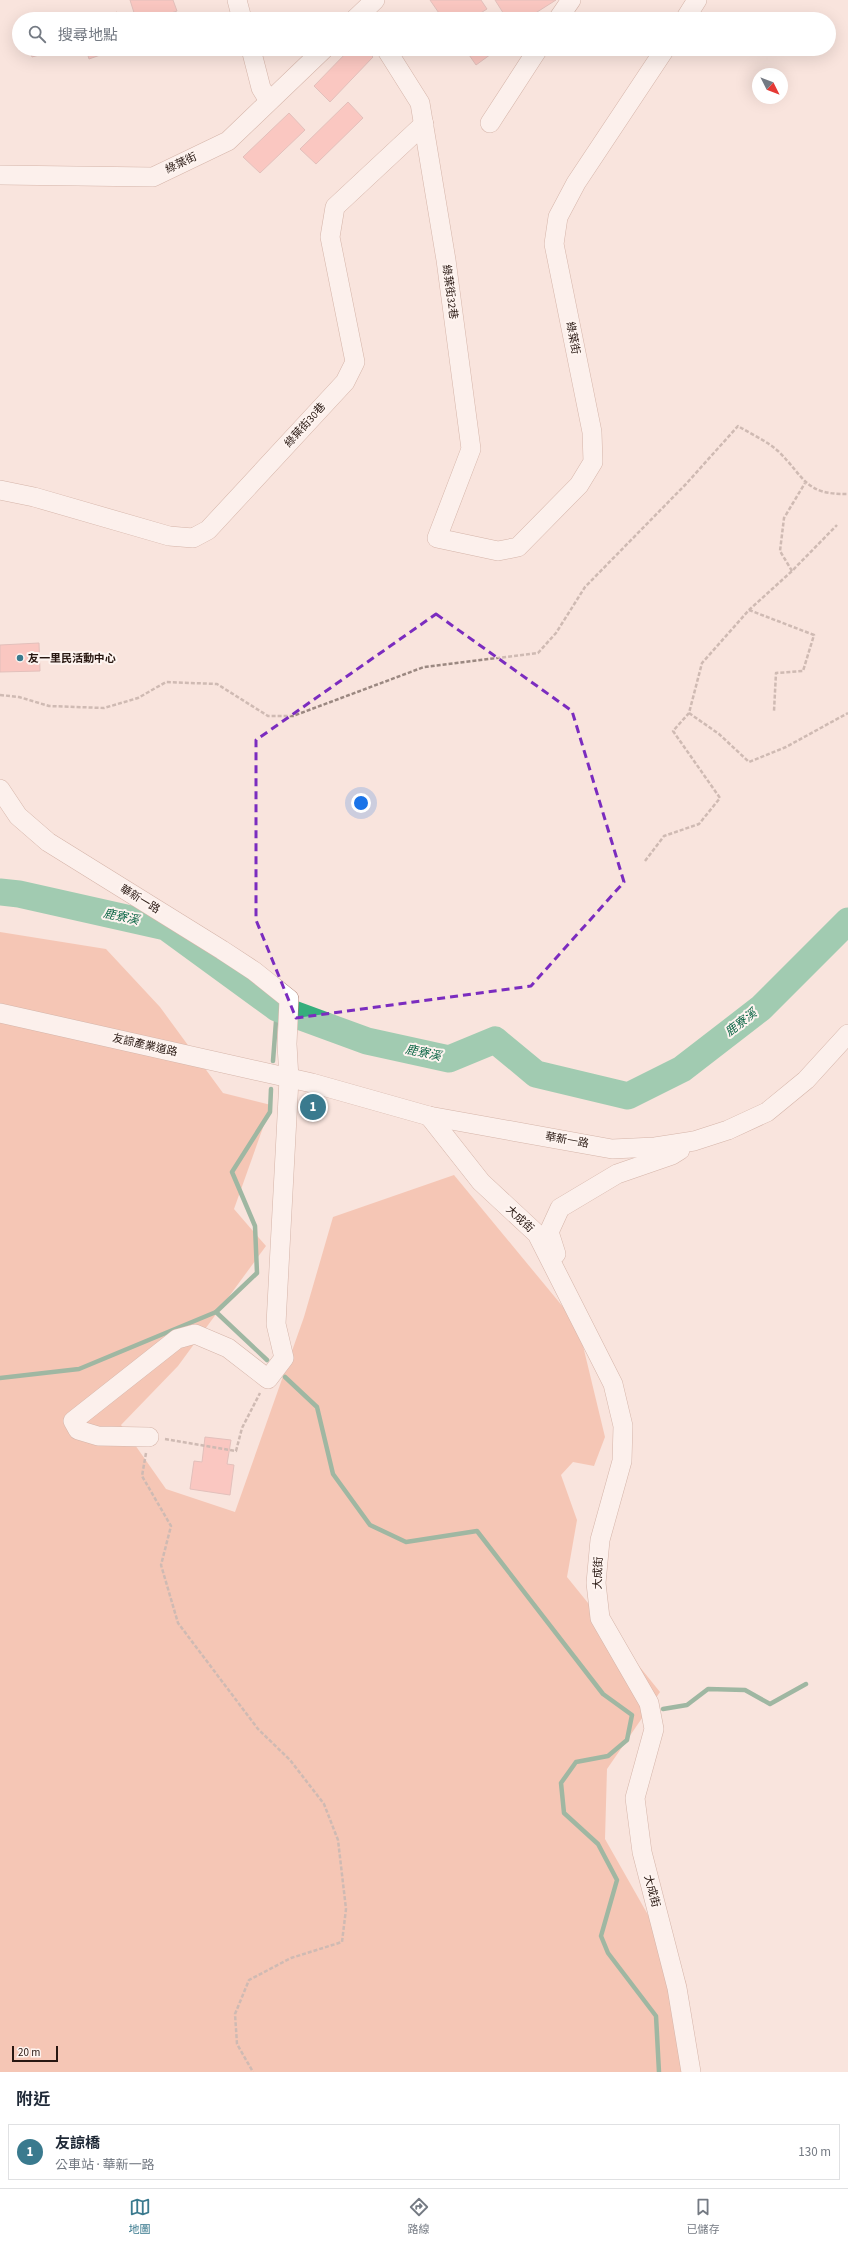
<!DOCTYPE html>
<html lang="zh-TW">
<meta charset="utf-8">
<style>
:root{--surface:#fff;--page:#f6f6f7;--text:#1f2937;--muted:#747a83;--line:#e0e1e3;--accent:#3a7a8e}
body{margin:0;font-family:"Source Sans 3","Noto Sans TC",sans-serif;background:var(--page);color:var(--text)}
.compass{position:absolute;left:752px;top:68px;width:36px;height:36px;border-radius:50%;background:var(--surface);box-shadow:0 4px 16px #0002;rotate:132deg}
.scale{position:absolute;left:12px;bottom:10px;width:46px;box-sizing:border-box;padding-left:4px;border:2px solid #281711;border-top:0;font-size:11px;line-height:14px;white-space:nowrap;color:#281711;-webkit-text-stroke:3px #fef4f0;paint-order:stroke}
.you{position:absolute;left:361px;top:803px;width:14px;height:14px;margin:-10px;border:3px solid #fff;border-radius:50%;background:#1a73e8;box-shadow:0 0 0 6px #1a73e833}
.badge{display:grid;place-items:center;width:26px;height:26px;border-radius:50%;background:var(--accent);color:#fff;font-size:13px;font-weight:700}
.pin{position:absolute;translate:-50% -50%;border:2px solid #fff;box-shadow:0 1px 4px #0006}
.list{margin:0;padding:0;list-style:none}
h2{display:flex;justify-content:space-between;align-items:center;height:52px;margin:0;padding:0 16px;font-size:17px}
h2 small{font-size:13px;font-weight:400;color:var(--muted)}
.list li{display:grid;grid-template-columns:26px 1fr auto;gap:12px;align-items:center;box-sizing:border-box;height:56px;margin:0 8px 8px;padding:0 8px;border:1px solid var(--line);border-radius:0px}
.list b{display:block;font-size:15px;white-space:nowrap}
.list p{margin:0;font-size:13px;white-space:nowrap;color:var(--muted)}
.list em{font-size:13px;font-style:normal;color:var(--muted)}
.icon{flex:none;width:22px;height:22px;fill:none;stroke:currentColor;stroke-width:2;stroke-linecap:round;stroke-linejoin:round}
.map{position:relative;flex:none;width:848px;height:2072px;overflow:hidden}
.search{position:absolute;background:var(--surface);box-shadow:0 4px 16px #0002;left:12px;right:12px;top:12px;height:44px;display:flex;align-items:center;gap:10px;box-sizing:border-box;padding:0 14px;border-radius:22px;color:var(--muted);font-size:15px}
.sheet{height:116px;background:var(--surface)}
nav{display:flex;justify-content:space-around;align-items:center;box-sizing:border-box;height:56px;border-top:1px solid var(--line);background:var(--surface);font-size:11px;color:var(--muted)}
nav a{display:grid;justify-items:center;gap:2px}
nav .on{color:var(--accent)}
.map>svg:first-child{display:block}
.green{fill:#efa386}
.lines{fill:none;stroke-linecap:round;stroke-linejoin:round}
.stream{stroke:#32815c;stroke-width:4.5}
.river{stroke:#36ae7c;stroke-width:27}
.building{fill:#fba4a1;stroke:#c69492}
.minor-casing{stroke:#a97c6c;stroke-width:20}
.path{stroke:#9b8881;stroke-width:2.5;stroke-dasharray:4 2;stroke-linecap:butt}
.minor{stroke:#fff;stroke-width:19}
.marked{fill:none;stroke:#7b2cbf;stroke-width:3;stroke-dasharray:8 5;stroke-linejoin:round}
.poi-dot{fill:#3a7a8e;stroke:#fef4f0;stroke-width:1.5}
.labels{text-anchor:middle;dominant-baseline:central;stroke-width:4;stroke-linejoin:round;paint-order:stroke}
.street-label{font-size:11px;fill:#281711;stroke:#fef4f0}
.poi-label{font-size:11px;font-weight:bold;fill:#281711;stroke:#fef4f0;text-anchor:start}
.water-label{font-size:12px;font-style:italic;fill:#086443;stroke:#fef4f0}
</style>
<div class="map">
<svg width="848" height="2072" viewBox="0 0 848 2072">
<rect width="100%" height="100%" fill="#f9e4dd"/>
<polygon class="green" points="0,932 106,949 160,1007 223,1093 271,1105 234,1209 266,1246 178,1366 121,1425 166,1489 235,1512 304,1317 333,1217 454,1175 578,1325 605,1437 594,1466 573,1462 561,1475 577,1520 567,1577 660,1692 607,1769 605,1839 686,1982 695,2072 0,2072"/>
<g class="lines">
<g class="stream">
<polyline points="273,1061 277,1008"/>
<polyline points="267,1360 216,1312 257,1273 255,1226 232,1172 270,1112 271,1089"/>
<polyline points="285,1377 317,1407 333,1474 370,1525 406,1542 477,1531 603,1694 632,1715 627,1740 608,1756 576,1762 561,1783 564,1813 598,1844 617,1880 601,1936 608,1953 656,2016 659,2072"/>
<polyline points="0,1378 79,1369 216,1312"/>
<polyline points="663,1709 687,1705 708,1689 745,1690 770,1704 806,1684"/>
</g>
<polyline class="river" points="0,892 19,894 166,927 277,1008 367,1041 449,1059 495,1040 536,1074 628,1096 682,1069 761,1008 848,921"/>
</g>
<g class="building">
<polygon points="130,0 173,0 177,11 153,19 136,19"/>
<polygon points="430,0 481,0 487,9 471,19 443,19"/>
<polygon points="495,0 556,0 526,19 507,19"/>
<polygon points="117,12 120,19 96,19"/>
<polygon points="59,13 61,19 39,19"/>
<polygon points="29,49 59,49 32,57"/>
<polygon points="86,49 117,49 89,59"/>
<polygon points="350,49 365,49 373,57 330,102 314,86"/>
<polygon points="465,49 498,49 476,65"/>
<polygon points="348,102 363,118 316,164 300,149"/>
<polygon points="289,113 305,130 260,173 243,157"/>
<polygon points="39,643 40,671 0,672 0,645"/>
<polygon points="205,1437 231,1440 227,1464 234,1465 230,1495 190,1489 194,1461 202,1462"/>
</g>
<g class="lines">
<g class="minor-casing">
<g id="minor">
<polyline points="237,0 242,19"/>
<polyline points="355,19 375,0"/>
<polyline points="558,19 571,0"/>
<polyline points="685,19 697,0"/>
<polyline points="251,49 261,88 269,101"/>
<polyline points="386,49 420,103 446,260 471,449 437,538 498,551 518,547 579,485 593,462 592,432 554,244 558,217 576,183 665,49"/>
<polyline points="490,123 538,49"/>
<polyline points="0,175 153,177 228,141 324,49"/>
<polyline points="0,490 34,497 169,536 193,538 208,530 345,382 355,362 330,237 335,207 424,124"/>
<polyline points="0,789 18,816 48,842 222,950 254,971 289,999 287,1044 289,1079 276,1324 284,1358 268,1379 228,1348 195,1334 177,1339 73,1421 78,1430 98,1436 149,1437"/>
<polyline points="0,1013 312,1083 429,1116 612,1149 655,1147 694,1141 728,1130 767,1112 806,1080 848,1034"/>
<polyline points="429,1116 481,1182 537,1234 613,1384 623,1426 622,1461 600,1540 596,1583 600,1618 649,1703 654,1729 635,1798 642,1852 677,1988 691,2072"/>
<polyline points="556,1254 549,1232 560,1208 617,1174 672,1155 680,1150"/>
</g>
</g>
<g class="path">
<polyline points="792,571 780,551 784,518 805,483"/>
<polyline points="749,610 814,635 803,671 776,673 774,711"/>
<path d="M 0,695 L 19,697 L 49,706 L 104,708 L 138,698 L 166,682 L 217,684 L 268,716 L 293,716 L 424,667 L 538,653 L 556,633 L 585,587 L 686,484 L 738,426 C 751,434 767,441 778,451 C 805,477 804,495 848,494"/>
<polyline points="689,713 719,734 749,762 786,747 848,713"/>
<polyline points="645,861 664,836 699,824 720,798 673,731 689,713 702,663 749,610 792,571 837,525"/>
<polyline points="165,1439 236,1451 242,1428 260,1393"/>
<polyline points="146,1453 142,1476 171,1526 161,1565 178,1623 258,1729 290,1760 324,1804 338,1840 346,1909 342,1942 291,1958 249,1980 235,2014 237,2044 253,2072"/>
</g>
<use href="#minor" class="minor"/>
</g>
<path d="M0 0H848V2072H0ZM 436,614 L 572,711 L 624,882 L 531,986 L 296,1018 L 256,920 L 256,740 Z" fill="#f9e4dd" fill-opacity=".55" fill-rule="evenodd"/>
<path class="marked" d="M 436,614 L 572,711 L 624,882 L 531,986 L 296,1018 L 256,920 L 256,740 Z"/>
<circle class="poi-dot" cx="20" cy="658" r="4"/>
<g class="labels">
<g class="street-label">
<text transform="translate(181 163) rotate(-25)">綠葉街</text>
<text transform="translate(450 292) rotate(82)">綠葉街32巷</text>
<text transform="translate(573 338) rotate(79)">綠葉街</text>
<text transform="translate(305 425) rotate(-48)">綠葉街30巷</text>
<text transform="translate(140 899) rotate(31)">華新一路</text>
<text transform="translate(145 1045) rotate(13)">友諒產業道路</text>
<text transform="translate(567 1140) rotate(10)">華新一路</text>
<text transform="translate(520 1219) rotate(43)">大成街</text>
<text transform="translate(598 1573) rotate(-88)">大成街</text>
<text transform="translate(652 1891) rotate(75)">大成街</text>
</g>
<g class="poi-label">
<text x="28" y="658">友一里民活動中心</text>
</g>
<g class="water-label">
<text transform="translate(121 917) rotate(12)">鹿寮溪</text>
<text transform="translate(741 1023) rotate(-38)">鹿寮溪</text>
<text transform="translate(423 1053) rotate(12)">鹿寮溪</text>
</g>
</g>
</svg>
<svg class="compass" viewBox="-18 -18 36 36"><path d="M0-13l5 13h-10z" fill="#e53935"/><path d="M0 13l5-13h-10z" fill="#747a83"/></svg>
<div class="scale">20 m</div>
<div class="you"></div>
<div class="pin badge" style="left:313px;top:1107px">1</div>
<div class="search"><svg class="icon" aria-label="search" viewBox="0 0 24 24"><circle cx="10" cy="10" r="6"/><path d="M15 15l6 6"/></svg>搜尋地點</div>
</div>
<section class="sheet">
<h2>附近<small></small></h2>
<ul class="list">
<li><span class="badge">1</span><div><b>友諒橋</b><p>公車站 · 華新一路</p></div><em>130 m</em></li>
</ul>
</section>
<nav>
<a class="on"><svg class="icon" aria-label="map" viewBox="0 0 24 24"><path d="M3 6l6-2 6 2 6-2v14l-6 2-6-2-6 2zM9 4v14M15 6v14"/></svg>地圖</a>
<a><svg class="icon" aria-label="directions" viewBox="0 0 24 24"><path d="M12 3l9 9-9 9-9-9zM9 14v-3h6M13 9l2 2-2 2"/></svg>路線</a>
<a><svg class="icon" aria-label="saved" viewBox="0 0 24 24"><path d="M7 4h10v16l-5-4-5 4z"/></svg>已儲存</a>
</nav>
